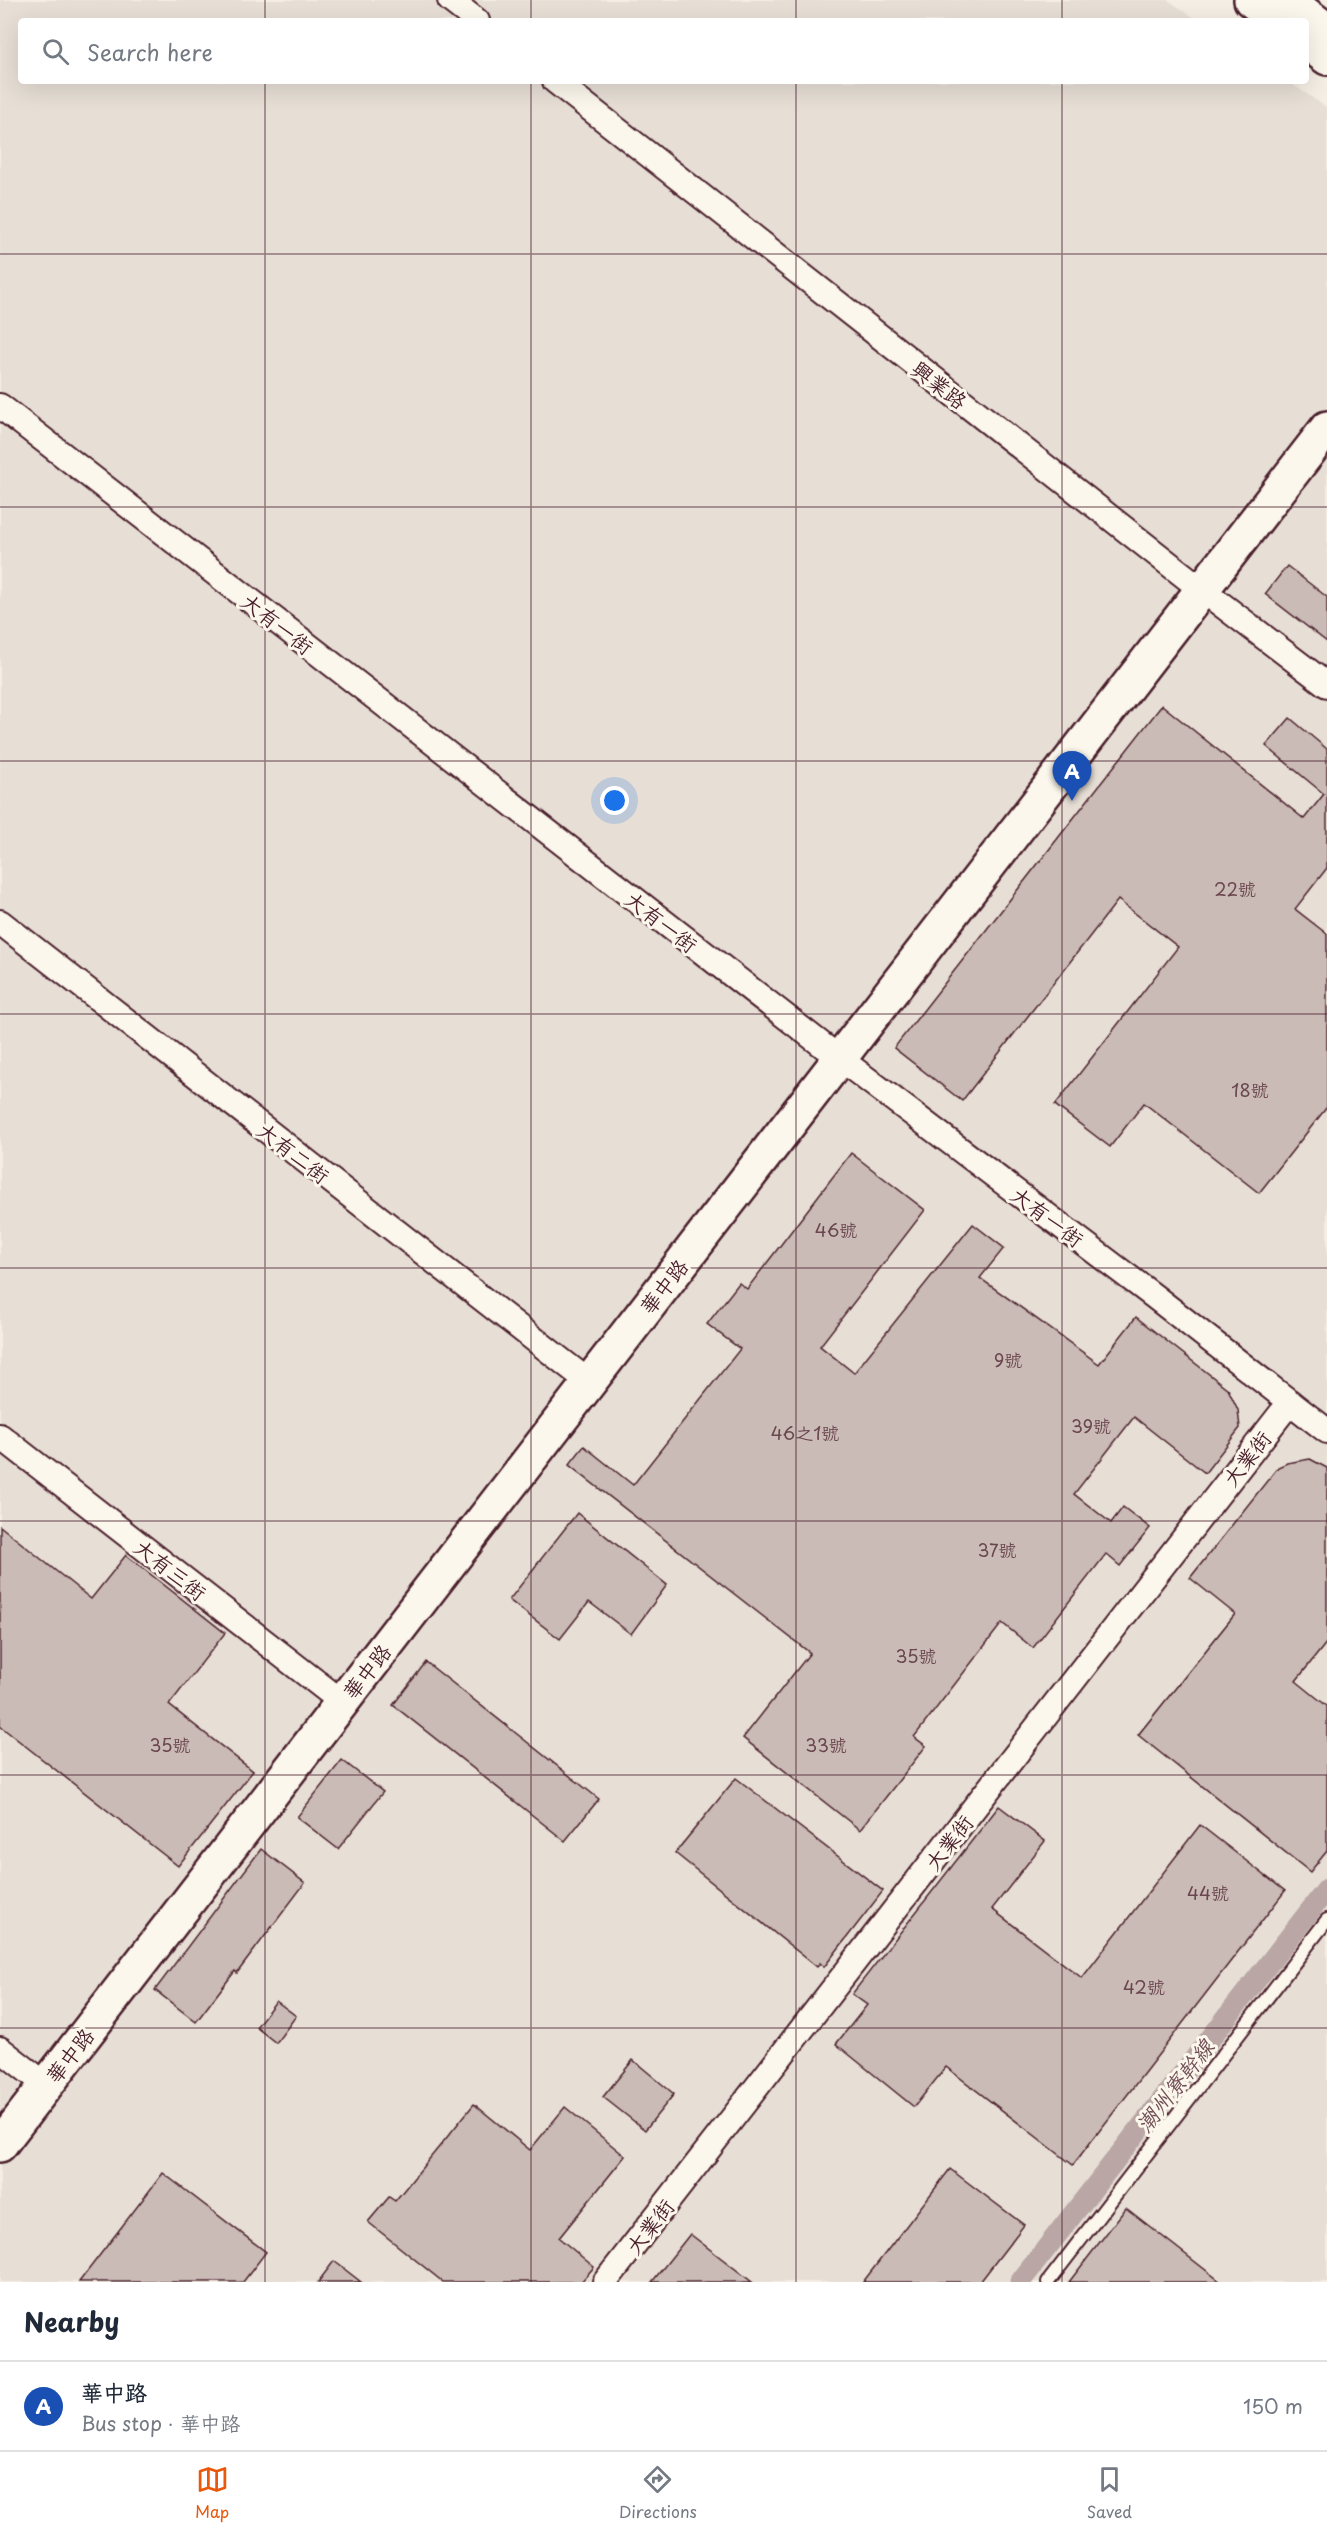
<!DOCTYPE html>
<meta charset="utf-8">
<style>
:root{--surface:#fff;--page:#f6f6f7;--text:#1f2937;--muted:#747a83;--line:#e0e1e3;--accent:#ea580c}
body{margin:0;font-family:"Playpen Sans","LXGW WenKai TC",sans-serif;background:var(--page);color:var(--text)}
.you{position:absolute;left:615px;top:801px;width:21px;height:21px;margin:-15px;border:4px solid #fff;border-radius:50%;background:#1a73e8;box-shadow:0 0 0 9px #1a73e833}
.badge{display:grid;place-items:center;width:39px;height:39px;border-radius:50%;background:var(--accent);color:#fff;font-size:20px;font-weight:700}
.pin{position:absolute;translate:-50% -50px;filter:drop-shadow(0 2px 3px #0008)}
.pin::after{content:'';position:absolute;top:32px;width:21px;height:18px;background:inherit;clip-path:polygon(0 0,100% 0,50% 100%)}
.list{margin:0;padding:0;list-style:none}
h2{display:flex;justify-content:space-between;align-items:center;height:78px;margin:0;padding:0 24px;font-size:26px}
h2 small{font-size:20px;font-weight:400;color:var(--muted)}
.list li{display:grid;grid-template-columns:39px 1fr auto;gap:18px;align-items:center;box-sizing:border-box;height:90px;padding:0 24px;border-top:2px solid var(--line)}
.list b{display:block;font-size:22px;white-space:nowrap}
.list p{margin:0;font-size:20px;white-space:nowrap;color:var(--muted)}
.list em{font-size:20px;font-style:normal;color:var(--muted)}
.icon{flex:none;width:33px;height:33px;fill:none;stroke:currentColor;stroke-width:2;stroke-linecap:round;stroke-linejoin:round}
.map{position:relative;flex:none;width:1327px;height:2282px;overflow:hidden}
.search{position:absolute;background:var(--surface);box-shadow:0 6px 24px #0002;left:18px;right:18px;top:18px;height:66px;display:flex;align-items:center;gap:15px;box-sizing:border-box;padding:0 21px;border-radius:6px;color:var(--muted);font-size:22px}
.sheet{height:168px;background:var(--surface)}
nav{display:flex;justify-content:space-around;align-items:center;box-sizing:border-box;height:84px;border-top:2px solid var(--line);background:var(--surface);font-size:16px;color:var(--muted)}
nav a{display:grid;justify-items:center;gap:3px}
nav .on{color:var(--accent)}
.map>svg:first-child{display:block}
.built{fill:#e7dfd6}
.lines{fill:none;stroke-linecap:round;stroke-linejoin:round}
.canal{stroke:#baa7a5;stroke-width:21}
.building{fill:#cabbb6;stroke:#4a1f2b;stroke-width:1.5}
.lane-casing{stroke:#4a1f2b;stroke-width:16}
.street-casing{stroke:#4a1f2b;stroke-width:28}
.secondary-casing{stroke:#4a1f2b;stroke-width:38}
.highway-casing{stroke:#4a1f2b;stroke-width:38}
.lane{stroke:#fbf7ec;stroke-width:12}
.street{stroke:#fbf7ec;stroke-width:24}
.secondary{stroke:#fbf7ec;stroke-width:33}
.highway{stroke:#fbf7ec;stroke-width:33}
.grid{fill:none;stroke:#4a1f2b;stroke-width:1.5;stroke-opacity:0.55}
.labels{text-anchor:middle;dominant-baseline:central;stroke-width:6;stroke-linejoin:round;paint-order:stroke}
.number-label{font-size:18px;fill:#6a464e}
.street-label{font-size:21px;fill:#4a1f2b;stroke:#fbf7ec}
.water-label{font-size:22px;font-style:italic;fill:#714f56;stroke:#fbf7ec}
</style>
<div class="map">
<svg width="1327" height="2282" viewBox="0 0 1327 2282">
<rect width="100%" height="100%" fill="#f4eee4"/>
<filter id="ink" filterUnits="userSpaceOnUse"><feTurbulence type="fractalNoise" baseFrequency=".0167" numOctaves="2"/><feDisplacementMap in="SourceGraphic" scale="12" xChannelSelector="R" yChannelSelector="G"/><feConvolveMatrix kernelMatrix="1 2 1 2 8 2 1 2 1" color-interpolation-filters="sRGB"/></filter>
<g filter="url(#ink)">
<polygon class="built" points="0,0 1168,0 1199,21 21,21 21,81 1288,81 1327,108 1327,2282 0,2282"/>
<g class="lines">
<polyline class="canal" points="1020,2282 1327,1889"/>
</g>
<g class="building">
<polygon points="1287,566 1327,597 1327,642 1265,594"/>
<polygon points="1162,705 1304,819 1324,794 1266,746 1290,718 1327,749 1327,868 1295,909 1327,934 1327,1107 1259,1193 1144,1103 1110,1147 1055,1105 1178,947 1118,900 962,1101 894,1048"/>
<polygon points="851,1153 925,1210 820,1346 854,1373 973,1224 1004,1248 980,1278 1099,1364 1136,1317 1228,1389 1238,1410 1240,1428 1205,1473 1134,1417 1074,1494 1111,1523 1123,1507 1150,1528 1120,1566 1106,1554 1033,1648 1002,1623 914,1737 926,1746 860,1830 743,1738 810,1653 569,1465 584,1446 633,1485 740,1349 707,1324 739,1283 747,1289"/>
<polygon points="1310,1459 1327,1468 1327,1642 1296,1681 1327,1706 1327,1851 1310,1872 1138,1735 1235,1614 1190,1578 1278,1467 1287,1463"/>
<polygon points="577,1513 667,1585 631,1634 589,1602 560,1639 509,1600"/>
<polygon points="0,1526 91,1599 126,1555 225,1633 169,1705 253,1771 178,1866 0,1726"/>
<polygon points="426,1662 599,1799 565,1841 393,1705"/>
<polygon points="342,1760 383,1792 338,1849 297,1817"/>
<polygon points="736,1778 883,1891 824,1967 820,1963 817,1967 675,1853"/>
<polygon points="999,1806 1045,1841 992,1909 1082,1978 1200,1825 1285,1891 1073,2165 946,2067 914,2107 836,2044 867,2005 852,1994"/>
<polygon points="261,1849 305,1883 237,1973 235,1971 196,2022 155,1990"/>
<polygon points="276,2001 296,2016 276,2043 256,2027"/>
<polygon points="633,2060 674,2094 645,2130 603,2097"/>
<polygon points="474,2104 530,2150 565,2107 625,2156 559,2238 594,2267 581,2282 443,2282 368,2222 389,2197 395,2201"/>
<polygon points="950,2169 1024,2225 980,2282 863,2282"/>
<polygon points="163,2173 266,2252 243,2282 79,2282"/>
<polygon points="1126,2208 1221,2282 1069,2282"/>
<polygon points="690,2234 752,2282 652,2282"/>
<polygon points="334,2261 361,2282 318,2282"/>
</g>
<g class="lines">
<g class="lane-casing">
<polyline id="lane" points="1048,2282 1327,1920"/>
</g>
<g class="street-casing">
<g id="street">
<polyline points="450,0 477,21"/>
<polyline points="555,81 1201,589 1327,685"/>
<polyline points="0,406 839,1058 1155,1297 1327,1431"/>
<polyline points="0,922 589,1382"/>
<polyline points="0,1436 342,1702"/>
<polyline points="0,2049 46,2085"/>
<polyline points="605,2282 1290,1402"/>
</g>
</g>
<g class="secondary-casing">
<g id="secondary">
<polyline points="1251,0 1278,21"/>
<polyline points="1306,42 1327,58"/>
<polyline points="0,2145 1327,428"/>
</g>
</g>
<g class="highway-casing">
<polyline id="highway" points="1287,0 1327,30"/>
</g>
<use href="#lane" class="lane"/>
<use href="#street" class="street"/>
<use href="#secondary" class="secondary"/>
<use href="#highway" class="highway"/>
</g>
</g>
<path class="grid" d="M 265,0 L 265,21M 531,0 L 531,21M 796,0 L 796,21M 1062,0 L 1062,21M 265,81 L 265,2282M 531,81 L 531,2282M 796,81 L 796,2282M 1062,81 L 1062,2282M 0,254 L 1327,254M 0,507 L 1327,507M 0,761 L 1327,761M 0,1014 L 1327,1014M 0,1268 L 1327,1268M 0,1521 L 1327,1521M 0,1775 L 1327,1775M 0,2028 L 1327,2028"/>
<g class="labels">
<g class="number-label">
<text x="1235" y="888">22號</text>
<text x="1250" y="1089">18號</text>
<text x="836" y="1229">46號</text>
<text x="1008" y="1359">9號</text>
<text x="1091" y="1425">39號</text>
<text x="805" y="1432">46之1號</text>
<text x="997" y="1549">37號</text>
<text x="916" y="1655">35號</text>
<text x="170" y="1744">35號</text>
<text x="826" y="1744">33號</text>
<text x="1208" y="1892">44號</text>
<text x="1144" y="1986">42號</text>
</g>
<g class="street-label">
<text transform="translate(940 384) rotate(38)">興業路</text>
<text transform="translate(278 623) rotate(38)">大有一街</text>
<text transform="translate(662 921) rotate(38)">大有一街</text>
<text transform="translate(294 1152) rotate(38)">大有二街</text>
<text transform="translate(1048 1216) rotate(37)">大有一街</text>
<text transform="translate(663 1286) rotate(-52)">華中路</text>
<text transform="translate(1246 1458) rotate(-52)">大業街</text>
<text transform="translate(171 1569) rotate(38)">大有三街</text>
<text transform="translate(366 1671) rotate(-52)">華中路</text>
<text transform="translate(948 1842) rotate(-52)">大業街</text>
<text transform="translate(69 2055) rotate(-52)">華中路</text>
<text transform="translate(649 2226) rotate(-52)">大業街</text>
</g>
<g class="water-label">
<text transform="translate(1174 2085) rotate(-52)">潮州寮幹線</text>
</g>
</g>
</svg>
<div class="you"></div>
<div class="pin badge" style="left:1072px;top:801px;background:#1a4fb4">A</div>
<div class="search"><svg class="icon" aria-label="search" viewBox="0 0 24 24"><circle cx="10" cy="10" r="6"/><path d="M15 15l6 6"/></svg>Search here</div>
</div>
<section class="sheet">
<h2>Nearby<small></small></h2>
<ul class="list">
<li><span class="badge" style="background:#1a4fb4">A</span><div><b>華中路</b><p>Bus stop · 華中路</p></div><em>150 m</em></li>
</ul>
</section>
<nav>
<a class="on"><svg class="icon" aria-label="map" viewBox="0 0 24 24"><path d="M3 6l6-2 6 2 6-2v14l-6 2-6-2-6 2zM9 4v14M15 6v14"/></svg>Map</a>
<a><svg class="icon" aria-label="directions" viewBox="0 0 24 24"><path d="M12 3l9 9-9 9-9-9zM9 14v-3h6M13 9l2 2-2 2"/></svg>Directions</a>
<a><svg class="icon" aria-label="saved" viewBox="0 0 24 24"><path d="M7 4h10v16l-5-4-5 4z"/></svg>Saved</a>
</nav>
